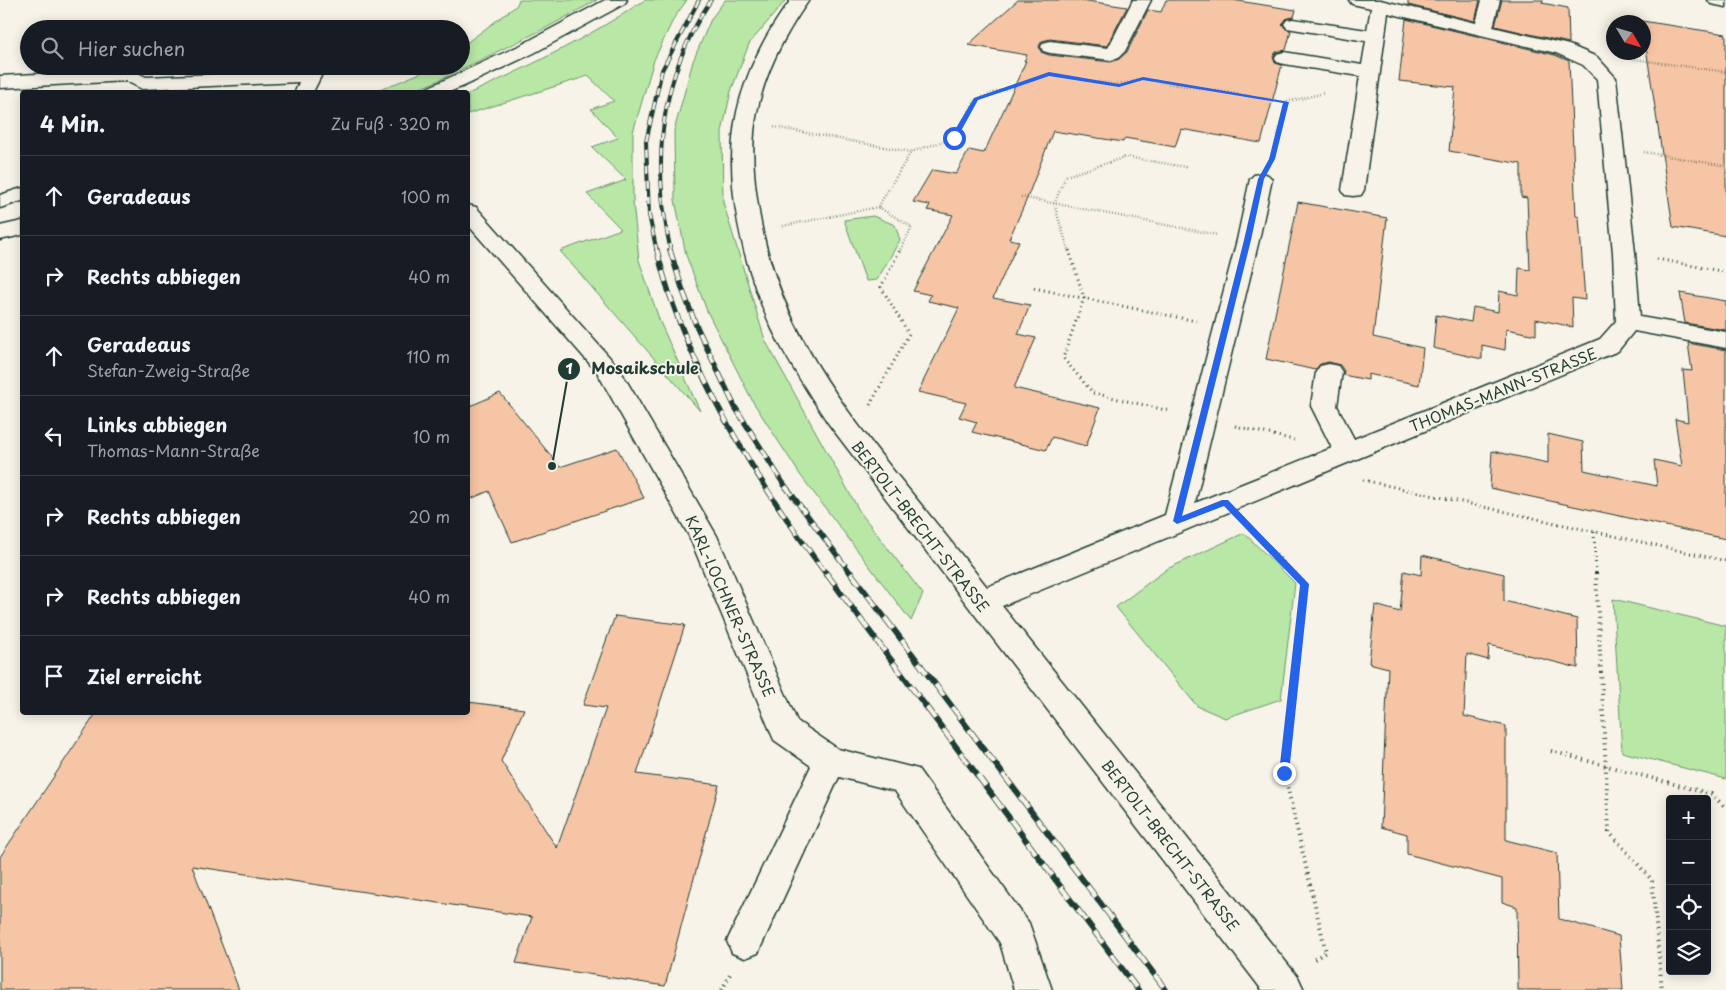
<!DOCTYPE html>
<html lang="de">
<meta charset="utf-8">
<style>
:root{--surface:#171b24;--page:#20242c;--text:#f1f3f6;--muted:#9ea1a6;--line:#363941}
body{margin:0;font-family:"Playpen Sans",sans-serif;background:var(--page);color:var(--text)}
.controls{position:absolute;right:15px;bottom:15px;display:grid;overflow:hidden;border-radius:5px;box-shadow:0 2px 12px #0003}
.controls button{width:45px;height:45px;display:grid;place-items:center;padding:0;border:0;border-bottom:1px solid var(--line);background:var(--surface);color:var(--text);font:25px sans-serif}
.compass{position:absolute;left:1606px;top:15px;width:45px;height:45px;border-radius:50%;background:var(--surface);box-shadow:0 2px 12px #0003;rotate:128deg}
.stop{position:absolute;width:15px;height:15px;margin:-11px;border:4px solid #2563eb;border-radius:50%;background:#fff}
.stop.end{background:#2563eb;border-color:#fff;box-shadow:0 1px 5px #0008}
.list{margin:0;padding:0;list-style:none}
h2{display:flex;justify-content:space-between;align-items:center;height:65px;margin:0;padding:0 20px;font-size:21px}
h2 small{font-size:16px;font-weight:400;color:var(--muted)}
.list li{display:grid;grid-template-columns:32px 1fr auto;gap:15px;align-items:center;box-sizing:border-box;height:80px;padding:0 20px;border-top:1px solid var(--line)}
.list b{display:block;font-size:19px;white-space:nowrap}
.list p{margin:0;font-size:16px;white-space:nowrap;color:var(--muted)}
.list em{font-size:16px;font-style:normal;color:var(--muted)}
.icon{flex:none;width:28px;height:28px;fill:none;stroke:currentColor;stroke-width:2;stroke-linecap:round;stroke-linejoin:round}
.map{position:relative;flex:none;width:1726px;height:990px;overflow:hidden}
.search{position:absolute;background:var(--surface);box-shadow:0 2px 12px #0003;left:20px;top:20px;width:450px;height:55px;display:flex;align-items:center;gap:12px;box-sizing:border-box;padding:0 18px;border-radius:28px;color:var(--muted);font-size:19px}
.panel{position:absolute;background:var(--surface);box-shadow:0 2px 12px #0003;left:20px;top:90px;width:450px;height:625px;border-radius:5px}
.map>svg:first-child{display:block}
.green{fill:#b8e7a6;stroke:#6c926d}
.building{fill:#f6c5a5;stroke:#1f3d34}
.lines{fill:none;stroke-linecap:round;stroke-linejoin:round}
.minor-casing{stroke:#1f3d34;stroke-width:3}
.path-far2{stroke:#1f3d34;stroke-width:2.5;stroke-dasharray:0.5 2.5;stroke-linecap:butt}
.path-far1{stroke:#1f3d34;stroke-width:3;stroke-dasharray:1 4;stroke-linecap:butt}
.path{stroke:#1f3d34;stroke-width:4;stroke-dasharray:1 4.5;stroke-linecap:butt}
.minor{fill:#f7f3e8;fill-rule:evenodd}
.rail-far2-casing{stroke:#1f3d34;stroke-width:4}
.rail-far1-casing{stroke:#1f3d34;stroke-width:5.5}
.rail-casing{stroke:#1f3d34;stroke-width:6}
.rail-far2{stroke:#f7f3e8;stroke-width:2.5;stroke-dasharray:8;stroke-linecap:butt}
.rail-far1{stroke:#f7f3e8;stroke-width:4;stroke-dasharray:11;stroke-linecap:butt}
.rail{stroke:#f7f3e8;stroke-width:4.5;stroke-dasharray:14;stroke-linecap:butt}
.route{fill:#2563eb}
.labels{text-anchor:middle;dominant-baseline:central;stroke-width:4;stroke-linejoin:round;paint-order:stroke}
.street-label{font-size:15px;fill:#1f3d34;stroke:#f7f3e8}
.leader{fill:none;stroke:#1f3d34;stroke-width:2}
.callout-dot{fill:#1f3d34;stroke:#f7f3e8;stroke-width:2}
.mark-label{font-size:15px;text-anchor:middle;font-weight:bold;fill:#fff}
.callout-label{font-size:16px;text-anchor:middle;font-weight:bold;fill:#1f3d34;stroke:#f7f3e8;stroke-width:4;stroke-linejoin:round;paint-order:stroke}
</style>
<div class="map">
<svg width="1726" height="990" viewBox="0 0 1726 990">
<rect width="100%" height="100%" fill="#f7f3e8"/>
<filter id="ink" filterUnits="userSpaceOnUse"><feTurbulence type="fractalNoise" baseFrequency=".02" numOctaves="2"/><feDisplacementMap in="SourceGraphic" scale="10" xChannelSelector="R" yChannelSelector="G"/><feConvolveMatrix kernelMatrix="1 2 1 2 8 2 1 2 1" color-interpolation-filters="sRGB"/></filter>
<g filter="url(#ink)">
<g class="green">
<polygon points="519,0 597,0 546,28 433,83 410,92 375,92 418,74 432,66 461,66 461,47 516,6"/>
<path d="M 645,0 L 687,0 L 674,18 L 654,60 L 633,132 L 633,202 L 639,260 L 660,322 L 700,411 L 560,251 L 621,229 L 587,194 L 626,180 L 592,147 L 618,138 L 591,109 L 614,101 L 588,76 L 468,114 L 468,94 C 529,67 589,37 645,0 Z"/>
<polygon points="725,0 786,0 749,44 731,91 722,132 723,202 765,340 860,512 923,594 911,621 801,476 753,402 707,311 686,255 675,200 674,131 693,61 711,19"/>
<polygon points="873,216 895,225 900,240 877,280 866,281 844,220"/>
<polygon points="1244,533 1295,583 1281,699 1225,718 1197,706 1116,607 1167,569"/>
<polygon points="1613,599 1726,626 1726,779 1622,752"/>
</g>
<g class="building">
<polygon points="1018,0 1081,0 1127,7 1107,46 1050,39 1042,41 1039,46 1041,52 1049,55 1111,62 1119,59 1127,52 1148,10 1161,12 1166,0 1232,0 1296,10 1294,17 1287,18 1282,24 1286,29 1291,31 1286,50 1276,52 1273,57 1275,63 1282,65 1261,143 1181,129 1175,147 1125,138 1123,142 1053,131 1026,201 1009,239 1019,241 993,298 1030,305 1018,334 1036,338 1014,388 1100,408 1086,446 1052,437 1046,450 972,432 977,422 959,417 966,403 918,392 959,308 928,301 931,295 913,291 953,215 927,210 930,205 913,202 932,170 956,174 969,150 984,153 1026,61 1024,61 1027,55 968,45"/>
<polygon points="1408,0 1480,0 1475,21 1408,5"/>
<polygon points="1502,0 1543,0 1542,3 1568,8 1569,43 1495,26"/>
<polygon points="1406,19 1555,55 1569,61 1576,216 1579,217 1585,300 1572,298 1573,327 1536,319 1536,335 1506,329 1505,350 1482,345 1482,359 1433,348 1436,315 1471,322 1473,307 1498,312 1499,291 1518,295 1519,268 1530,270 1527,198 1521,197 1521,164 1449,151 1455,87 1399,81"/>
<polygon points="1642,21 1726,34 1726,236 1673,227"/>
<polygon points="1298,202 1387,218 1373,337 1423,348 1419,385 1368,374 1368,380 1343,375 1344,371 1340,365 1329,362 1320,364 1315,370 1266,359"/>
<polygon points="1680,293 1726,301 1726,330 1685,323"/>
<polygon points="1688,343 1726,350 1726,539 1490,488 1492,451 1548,463 1548,434 1583,442 1584,470 1657,486 1654,460 1682,466 1675,419 1688,422 1683,370 1692,371"/>
<polygon points="500,393 560,467 617,448 644,498 512,542 489,491 468,500 468,407"/>
<polygon points="1422,555 1504,574 1504,601 1577,619 1578,668 1489,645 1488,660 1467,654 1464,716 1506,726 1506,840 1557,853 1559,919 1619,936 1623,990 1518,990 1517,907 1502,902 1502,879 1407,854 1407,834 1381,827 1388,668 1369,663 1375,605 1400,612 1404,571 1421,575"/>
<polygon points="615,616 685,625 637,774 719,785 665,986 516,963 532,917 192,866 239,990 0,990 0,857 97,712 468,712 468,702 524,709 501,761 557,848 606,708 583,705"/>
</g>
<g class="lines">
<g class="minor-casing">
<g id="minor">
<polygon points="605,0 627,0 624,4 534,53 464,86 449,92 424,92 427,88 521,45"/>
<path d="M 791,0 L 809,0 C 785,34 765,72 757,112 C 751,140 753,171 757,199 C 772,312 828,388 897,475 C 927,512 957,549 987,587 L 1165,515 L 1237,240 L 1250,179 L 1254,175 L 1261,173 L 1268,175 L 1272,179 L 1259,240 L 1195,503 L 1332,448 L 1311,406 L 1316,372 L 1320,366 L 1329,364 L 1338,366 L 1342,372 L 1337,406 L 1354,439 L 1600,339 L 1616,321 L 1613,253 L 1597,79 L 1583,65 L 1556,53 L 1388,13 L 1364,190 L 1361,195 L 1353,196 L 1345,195 L 1342,190 L 1360,76 L 1284,64 L 1277,62 L 1275,58 L 1277,54 L 1284,52 L 1362,65 L 1366,41 L 1287,28 L 1284,24 L 1287,20 L 1293,19 L 1367,30 L 1371,8 L 1352,4 L 1349,0 L 1380,0 L 1476,23 L 1482,0 L 1500,0 L 1493,27 L 1569,45 L 1597,57 L 1616,78 L 1635,253 L 1640,317 L 1726,332 L 1726,348 L 1634,331 L 1618,351 L 1002,606 L 1298,977 L 1304,990 L 1262,990 L 828,423 C 808,392 788,362 772,329 C 743,266 722,181 737,112 C 746,72 766,32 791,0 Z"/>
<polygon points="1133,0 1151,0 1125,51 1118,58 1111,60 1050,53 1043,51 1041,47 1043,43 1050,41 1108,48"/>
<polygon points="1708,0 1726,0 1726,7 1711,4"/>
<polygon points="130,69 146,77 311,70 318,72 321,76 313,92 295,92 299,82 142,89 126,81 0,88 0,76"/>
<polygon points="22,188 22,201 0,208 0,195"/>
<polygon points="468,205 476,207 619,368 717,536 797,721 838,749 918,769 1029,923 1052,990 1014,990 1000,943 895,791 839,777 758,953 745,958 732,953 727,941 811,766 774,740 689,536 597,372 468,225"/>
<polygon points="22,221 22,235 0,240 0,226"/>
</g>
</g>
<g class="path-far2">
<polyline points="1626,58 1726,72"/>
<polyline points="1098,82 1119,85 1143,79 1286,102 1325,93"/>
<polyline points="774,127 911,152"/>
<polyline points="1644,152 1726,166"/>
<polyline points="1273,155 1286,102"/>
<polyline points="1021,197 1218,235"/>
<polyline points="783,226 878,207"/>
<polyline points="899,252 912,227 878,207 911,152 953,138 976,99 1048,75"/>
<polyline points="1069,252 1054,204 1066,176 1126,157 1186,167"/>
</g>
<g class="path-far1">
<polyline points="1069,250 1084,298 1063,358 1093,393 1170,411"/>
<polyline points="1657,259 1726,272"/>
<polyline points="1034,288 1196,321"/>
<polyline points="870,405 909,334 881,287 900,250"/>
<polyline points="1235,426 1294,440"/>
<polyline points="1363,480 1726,561"/>
<polyline points="1248,526 1296,575"/>
<polyline points="1594,532 1596,575"/>
</g>
<g class="path">
<polyline points="1295,573 1305,584 1284,773 1326,952 1311,961"/>
<polyline points="1596,573 1609,832 1652,880 1662,990"/>
<polyline points="1551,751 1711,794 1726,808"/>
<polyline points="722,990 730,974"/>
</g>
<use href="#minor" class="minor"/>
<g class="rail-far2-casing">
<g id="rail-far2">
<polyline points="657,252 649,215 646,142 662,70 699,0"/>
<path d="M 671,252 C 651,162 659,78 711,0"/>
</g>
</g>
<g class="rail-far1-casing">
<g id="rail-far1">
<path d="M 657,250 C 684,364 757,482 827,575"/>
<polyline points="670,250 683,291 696,325 735,407 783,483 852,575"/>
</g>
</g>
<g class="rail-casing">
<g id="rail">
<polyline points="826,573 1138,990"/>
<polyline points="851,573 1166,990"/>
</g>
</g>
<use href="#rail-far2" class="rail-far2"/>
<use href="#rail-far1" class="rail-far1"/>
<use href="#rail" class="rail"/>
</g>
</g>
<polygon class="route" points="1049,72 1119,84 1143,77 1289,102 1275,159 1264,179 1251,240 1182,516 1222,500 1228,500 1309,584 1289,773 1284,777 1279,773 1300,585 1224,506 1177,524 1173,521 1244,240 1258,179 1269,159 1283,103 1143,80 1119,87 1049,76 978,100 956,140 950,138 974,98"/>
<g class="labels">
<g class="street-label">
<text transform="translate(1503 389) rotate(-22)">THOMAS-MANN-STRASSE</text>
<text transform="translate(921 526) rotate(52)">BERTOLT-BRECHT-STRASSE</text>
<text transform="translate(731 606) rotate(66)">KARL-LOCHNER-STRASSE</text>
<text transform="translate(1171 845) rotate(52)">BERTOLT-BRECHT-STRASSE</text>
</g>
</g>
<path class="leader" d="M552 466L569 369"/>
<g class="callout-dot">
<circle cx="552" cy="466" r="5"/>
<circle cx="569" cy="369" r="12"/>
</g>
<g class="mark-label">
<text x="569" y="374">1</text>
</g>
<g class="callout-label">
<text x="645" y="374">Mosaikschule</text>
</g>
</svg>
<div class="controls">
<button>+</button>
<button>−</button>
<button><svg class="icon" aria-label="locate" viewBox="0 0 24 24"><circle cx="12" cy="12" r="6"/><path d="M12 2v4M12 18v4M2 12h4M18 12h4"/></svg></button>
<button><svg class="icon" aria-label="layers" viewBox="0 0 24 24"><path d="M12 4l9 5-9 5-9-5zM3 14l9 5 9-5"/></svg></button>
</div>
<svg class="compass" viewBox="-18 -18 36 36"><path d="M0-13l5 13h-10z" fill="#e53935"/><path d="M0 13l5-13h-10z" fill="#9ea1a6"/></svg>
<div class="stop" style="left:954px;top:138px"></div>
<div class="stop end" style="left:1284px;top:773px"></div>
<div class="search"><svg class="icon" aria-label="search" viewBox="0 0 24 24"><circle cx="10" cy="10" r="6"/><path d="M15 15l6 6"/></svg>Hier suchen</div>
<section class="panel">
<h2>4 Min.<small>Zu Fuß · 320 m</small></h2>
<ul class="list">
<li><svg class="icon" aria-label="ahead" viewBox="0 0 24 24"><path d="M12 20V5M6 11l6-6 6 6"/></svg><div><b>Geradeaus</b></div><em>100 m</em></li>
<li><svg class="icon" aria-label="right" viewBox="0 0 24 24"><path d="M7 20v-9h11M14 6l5 5-5 5"/></svg><div><b>Rechts abbiegen</b></div><em>40 m</em></li>
<li><svg class="icon" aria-label="ahead" viewBox="0 0 24 24"><path d="M12 20V5M6 11l6-6 6 6"/></svg><div><b>Geradeaus</b><p>Stefan-Zweig-Straße</p></div><em>110 m</em></li>
<li><svg class="icon" aria-label="left" viewBox="0 0 24 24"><path d="M17 20v-9H6M10 6l-5 5 5 5"/></svg><div><b>Links abbiegen</b><p>Thomas-Mann-Straße</p></div><em>10 m</em></li>
<li><svg class="icon" aria-label="right" viewBox="0 0 24 24"><path d="M7 20v-9h11M14 6l5 5-5 5"/></svg><div><b>Rechts abbiegen</b></div><em>20 m</em></li>
<li><svg class="icon" aria-label="right" viewBox="0 0 24 24"><path d="M7 20v-9h11M14 6l5 5-5 5"/></svg><div><b>Rechts abbiegen</b></div><em>40 m</em></li>
<li><svg class="icon" aria-label="arrive" viewBox="0 0 24 24"><path d="M6 21V4h12l-3 4 3 4H6"/></svg><div><b>Ziel erreicht</b></div></li>
</ul>
</section>
</div>
